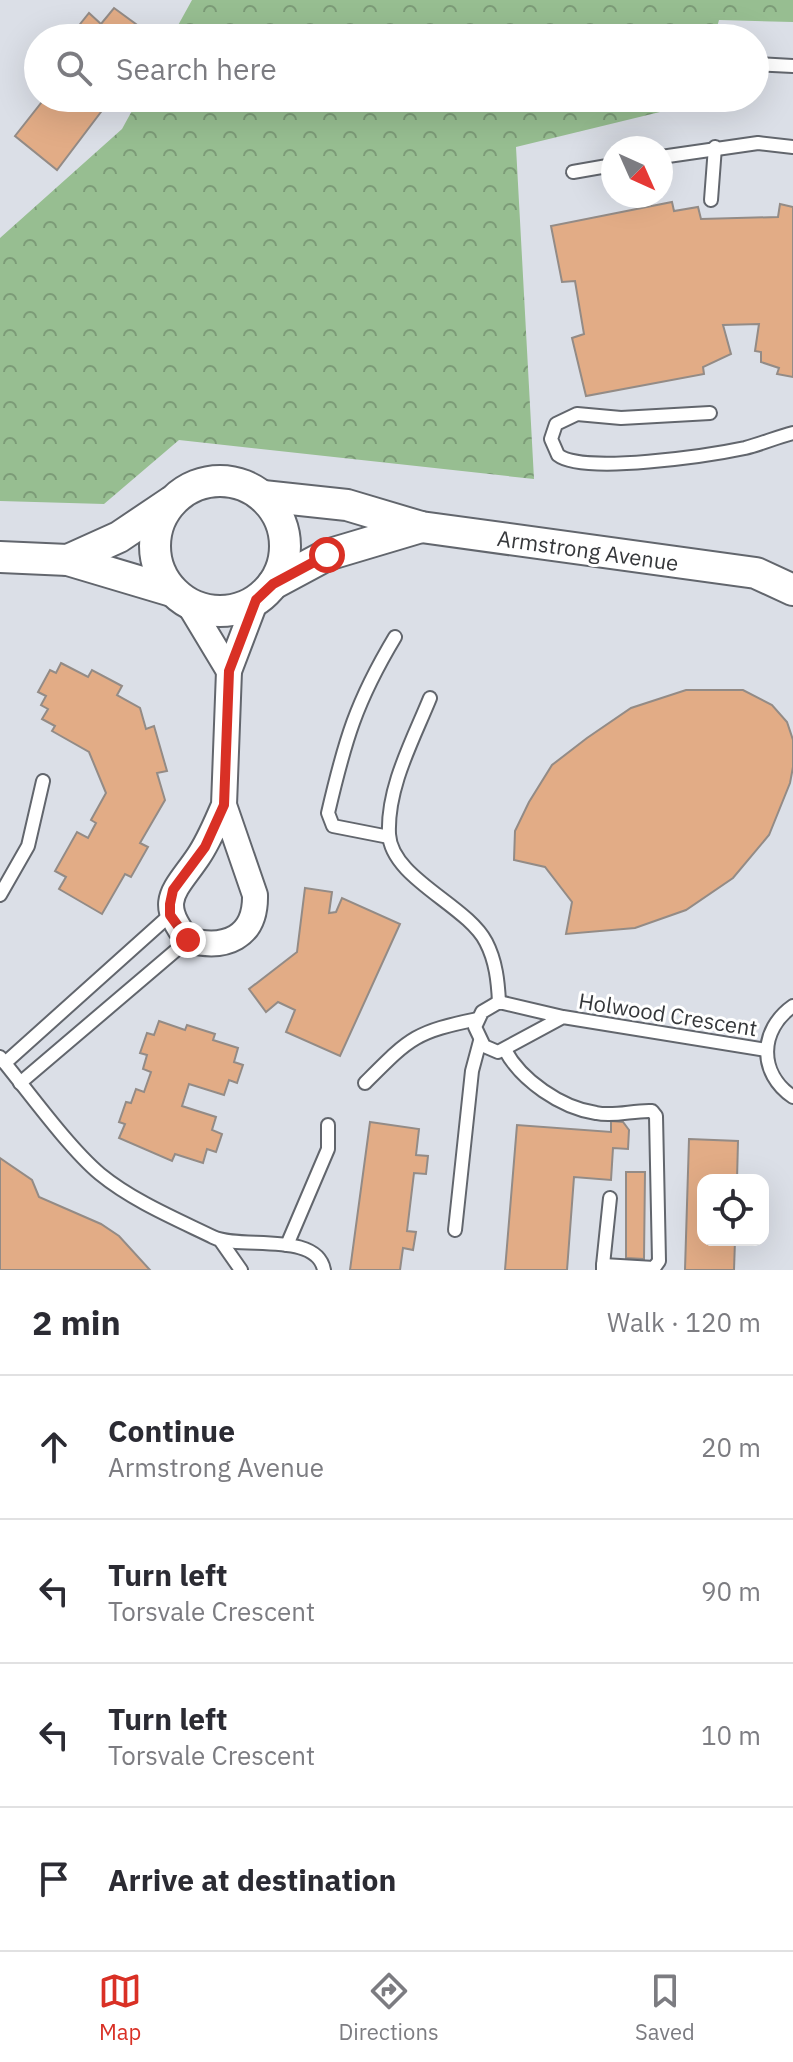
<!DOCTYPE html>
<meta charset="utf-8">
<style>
:root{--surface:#fff;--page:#f7f7f7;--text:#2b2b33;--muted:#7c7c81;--line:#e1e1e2;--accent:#d93025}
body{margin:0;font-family:"IBM Plex Sans",sans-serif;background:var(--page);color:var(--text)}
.controls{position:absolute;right:24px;bottom:24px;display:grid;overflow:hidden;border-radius:16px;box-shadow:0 8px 32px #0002}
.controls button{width:72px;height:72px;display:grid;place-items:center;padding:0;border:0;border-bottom:2px solid var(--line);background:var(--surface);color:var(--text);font:40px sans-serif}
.compass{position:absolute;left:601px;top:136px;width:72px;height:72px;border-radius:50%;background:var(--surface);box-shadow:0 8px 32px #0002;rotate:135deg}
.stop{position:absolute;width:24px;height:24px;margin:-18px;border:6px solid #d93025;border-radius:50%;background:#fff}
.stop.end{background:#d93025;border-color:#fff;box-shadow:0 2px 8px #0008}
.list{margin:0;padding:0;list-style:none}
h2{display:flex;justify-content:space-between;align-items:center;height:104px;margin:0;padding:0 32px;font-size:34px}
h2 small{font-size:26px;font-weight:400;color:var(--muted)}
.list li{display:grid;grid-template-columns:52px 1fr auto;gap:24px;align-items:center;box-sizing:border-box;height:144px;padding:0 32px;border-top:2px solid var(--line)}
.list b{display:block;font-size:30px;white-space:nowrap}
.list p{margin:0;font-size:26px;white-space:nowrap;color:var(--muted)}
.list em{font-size:26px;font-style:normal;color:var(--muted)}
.icon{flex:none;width:44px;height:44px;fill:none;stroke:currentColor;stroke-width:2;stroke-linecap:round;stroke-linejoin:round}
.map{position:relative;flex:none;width:793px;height:1270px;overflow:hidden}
.search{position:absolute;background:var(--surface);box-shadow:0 8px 32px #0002;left:24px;right:24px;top:24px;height:88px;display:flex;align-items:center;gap:20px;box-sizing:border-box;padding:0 28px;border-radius:44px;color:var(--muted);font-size:30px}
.sheet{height:680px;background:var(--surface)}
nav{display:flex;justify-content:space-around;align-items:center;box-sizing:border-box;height:112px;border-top:2px solid var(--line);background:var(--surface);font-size:22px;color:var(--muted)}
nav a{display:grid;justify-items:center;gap:4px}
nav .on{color:var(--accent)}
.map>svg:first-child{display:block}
.forest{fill:url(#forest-crowns)}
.building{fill:#e2ac86;stroke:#938b86;stroke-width:2}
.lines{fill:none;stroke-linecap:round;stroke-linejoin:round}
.service-casing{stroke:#62666d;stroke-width:16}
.minor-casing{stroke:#62666d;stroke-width:28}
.tertiary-casing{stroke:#62666d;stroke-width:34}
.service{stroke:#fff;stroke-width:12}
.minor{stroke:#fff;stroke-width:24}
.tertiary{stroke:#fff;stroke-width:30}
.route{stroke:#d93025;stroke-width:10}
.labels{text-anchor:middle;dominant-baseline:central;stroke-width:6;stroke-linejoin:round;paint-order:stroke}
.street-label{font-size:22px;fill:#35373a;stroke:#fff}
</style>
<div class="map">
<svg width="793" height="1270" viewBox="0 0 793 1270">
<defs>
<pattern id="forest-crowns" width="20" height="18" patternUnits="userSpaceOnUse" patternTransform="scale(2)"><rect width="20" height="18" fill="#97be91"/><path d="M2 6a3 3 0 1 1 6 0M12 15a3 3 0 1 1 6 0" fill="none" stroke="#7c9b77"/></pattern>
</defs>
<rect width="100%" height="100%" fill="#dbdfe7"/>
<g class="forest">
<polygon points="192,0 793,0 793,22 719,20 714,38 171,38"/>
<polygon points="139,98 698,98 697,103 516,147 534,479 179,440 104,504 0,501 0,238 122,129"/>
</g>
<g class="building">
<polygon points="114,8 144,30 138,38 69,38 89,13 101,24"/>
<polygon points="45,98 100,98 107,104 57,170 15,136"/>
<polygon points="672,202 674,211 698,207 701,219 778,217 780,204 793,207 793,377 777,374 779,368 761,362 761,352 755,351 759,324 723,325 731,354 703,367 704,374 586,396 572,338 584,334 575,281 562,282 551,226"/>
<polygon points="61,663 88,677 92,670 122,686 117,695 140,708 146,729 154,726 167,771 157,773 165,800 140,843 148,847 131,877 125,874 102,914 59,889 66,877 55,871 77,832 88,838 96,823 91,820 106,793 89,752 52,731 55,726 42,719 48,709 41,705 46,696 38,692 50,670 56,673"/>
<polygon points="686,690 743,690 772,705 787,722 793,740 793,767 790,783 769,835 733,878 686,910 635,928 566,934 572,902 545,867 514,860 515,831 529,802 552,765 587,738 631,708"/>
<polygon points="305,888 332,892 329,913 336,912 342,898 400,924 340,1056 286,1032 295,1010 278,1002 266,1012 249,989 297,952"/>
<polygon points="159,1021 185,1030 187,1025 215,1034 213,1040 238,1048 234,1062 243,1065 237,1083 229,1080 224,1095 189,1084 182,1106 216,1117 212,1130 222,1134 216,1152 207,1149 203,1163 175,1154 172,1161 119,1138 125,1124 119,1122 126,1102 131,1103 136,1089 144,1092 151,1072 143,1069 147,1055 140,1053 147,1033 154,1035"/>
<polygon points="611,1121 623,1122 629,1130 628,1149 613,1148 611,1180 574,1177 567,1270 505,1270 517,1125 611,1132"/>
<polygon points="370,1122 419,1129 416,1155 428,1156 426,1174 414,1173 407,1231 416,1232 413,1250 403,1248 400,1270 350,1270"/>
<polygon points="689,1139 738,1141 737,1180 703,1180 703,1240 735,1240 734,1270 685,1270"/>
<polygon points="0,1158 32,1180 39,1197 101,1224 119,1236 150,1270 0,1270"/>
<polygon points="626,1172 645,1172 644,1259 626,1258"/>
</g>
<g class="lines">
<g class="service-casing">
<g id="service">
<polyline points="755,64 793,66"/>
<polyline points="661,157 758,143 793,147"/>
<polyline points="573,172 613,165"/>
<polyline points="711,200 715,147"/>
<path d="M 710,413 L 621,418 L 577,414 L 556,424 L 551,439 L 558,455 C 583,475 712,455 745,448 C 761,444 777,437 793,433"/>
<path d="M 430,698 C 413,740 387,787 389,834 C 391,878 467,905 486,942 C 496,961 498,982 499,1002"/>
<path d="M 389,837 L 333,826 L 328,813 C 345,740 356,702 395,637"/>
<polyline points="0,895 28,846 43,781"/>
<path d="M 793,1006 C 759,1030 758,1073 793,1097"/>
<polyline points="563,1017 498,1052 484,1046 475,1027 482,1012 499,1002 563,1017 766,1050"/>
<path d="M 505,1050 C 521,1080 561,1108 596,1113 C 615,1117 633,1110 652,1111 L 656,1116 L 659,1261 L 654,1268 L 603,1265 L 603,1270"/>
<path d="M 0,1057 C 28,1091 68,1147 100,1174 C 133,1201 176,1219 213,1237 C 240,1250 317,1231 324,1270"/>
<polyline points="5,1063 170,915"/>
<polyline points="20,1083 188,940"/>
<path d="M 365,1083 C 410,1038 414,1032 478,1019"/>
<polyline points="455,1230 472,1071 480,1041"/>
<polyline points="220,1240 241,1270"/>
<polyline points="287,1245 328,1149 328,1125"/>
<polyline points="603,1265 610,1198"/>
</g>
</g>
<g class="minor-casing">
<g id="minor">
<polyline points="188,603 229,671"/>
<path d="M 224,805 C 216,823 209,841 198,857 C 175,891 156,901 188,940 C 225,950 256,938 255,895 L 224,805 L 229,671 L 256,600"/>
</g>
</g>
<g class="tertiary-casing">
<g id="tertiary">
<circle cx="220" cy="546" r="65"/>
<polyline points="263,496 347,505 421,527 756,573 793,590"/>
<polyline points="0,557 68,560 172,591"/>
<polyline points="68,560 119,537 171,502"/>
<polyline points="273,584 327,555 421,527"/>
</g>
</g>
<use href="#service" class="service"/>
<use href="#minor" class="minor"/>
<use href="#tertiary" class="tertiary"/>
</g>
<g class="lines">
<polyline class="route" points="188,940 170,915 170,904 173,890 205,847 224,805 229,671 256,600 273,584 327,555"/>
</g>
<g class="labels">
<g class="street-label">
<text transform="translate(588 550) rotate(8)">Armstrong Avenue</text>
<text transform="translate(668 1014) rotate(9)">Holwood Crescent</text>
</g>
</g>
</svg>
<div class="controls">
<button><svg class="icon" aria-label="locate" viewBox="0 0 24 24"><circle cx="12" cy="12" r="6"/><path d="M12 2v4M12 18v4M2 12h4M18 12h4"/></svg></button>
</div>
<svg class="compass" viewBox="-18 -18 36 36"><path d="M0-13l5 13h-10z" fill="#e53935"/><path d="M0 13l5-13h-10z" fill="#7c7c81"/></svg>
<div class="stop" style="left:327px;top:555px"></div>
<div class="stop end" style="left:188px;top:940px"></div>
<div class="search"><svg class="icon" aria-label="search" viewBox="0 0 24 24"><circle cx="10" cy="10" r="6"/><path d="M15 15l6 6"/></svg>Search here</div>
</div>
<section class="sheet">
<h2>2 min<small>Walk · 120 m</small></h2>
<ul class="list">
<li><svg class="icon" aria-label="ahead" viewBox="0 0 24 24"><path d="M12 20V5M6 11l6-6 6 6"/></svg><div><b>Continue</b><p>Armstrong Avenue</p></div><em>20 m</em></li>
<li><svg class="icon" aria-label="left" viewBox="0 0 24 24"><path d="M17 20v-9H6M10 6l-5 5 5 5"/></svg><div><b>Turn left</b><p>Torsvale Crescent</p></div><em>90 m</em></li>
<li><svg class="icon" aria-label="left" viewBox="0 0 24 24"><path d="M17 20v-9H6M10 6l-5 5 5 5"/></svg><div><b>Turn left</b><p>Torsvale Crescent</p></div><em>10 m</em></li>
<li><svg class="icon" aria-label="arrive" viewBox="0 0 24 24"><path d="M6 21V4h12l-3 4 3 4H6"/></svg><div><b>Arrive at destination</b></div></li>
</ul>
</section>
<nav>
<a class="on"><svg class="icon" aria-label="map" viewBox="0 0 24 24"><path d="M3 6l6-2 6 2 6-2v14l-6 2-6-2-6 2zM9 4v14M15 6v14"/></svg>Map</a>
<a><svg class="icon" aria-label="directions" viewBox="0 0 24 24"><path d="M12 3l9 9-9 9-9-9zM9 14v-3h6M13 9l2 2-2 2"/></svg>Directions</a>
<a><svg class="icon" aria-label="saved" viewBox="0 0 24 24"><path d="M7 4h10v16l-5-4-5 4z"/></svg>Saved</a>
</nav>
